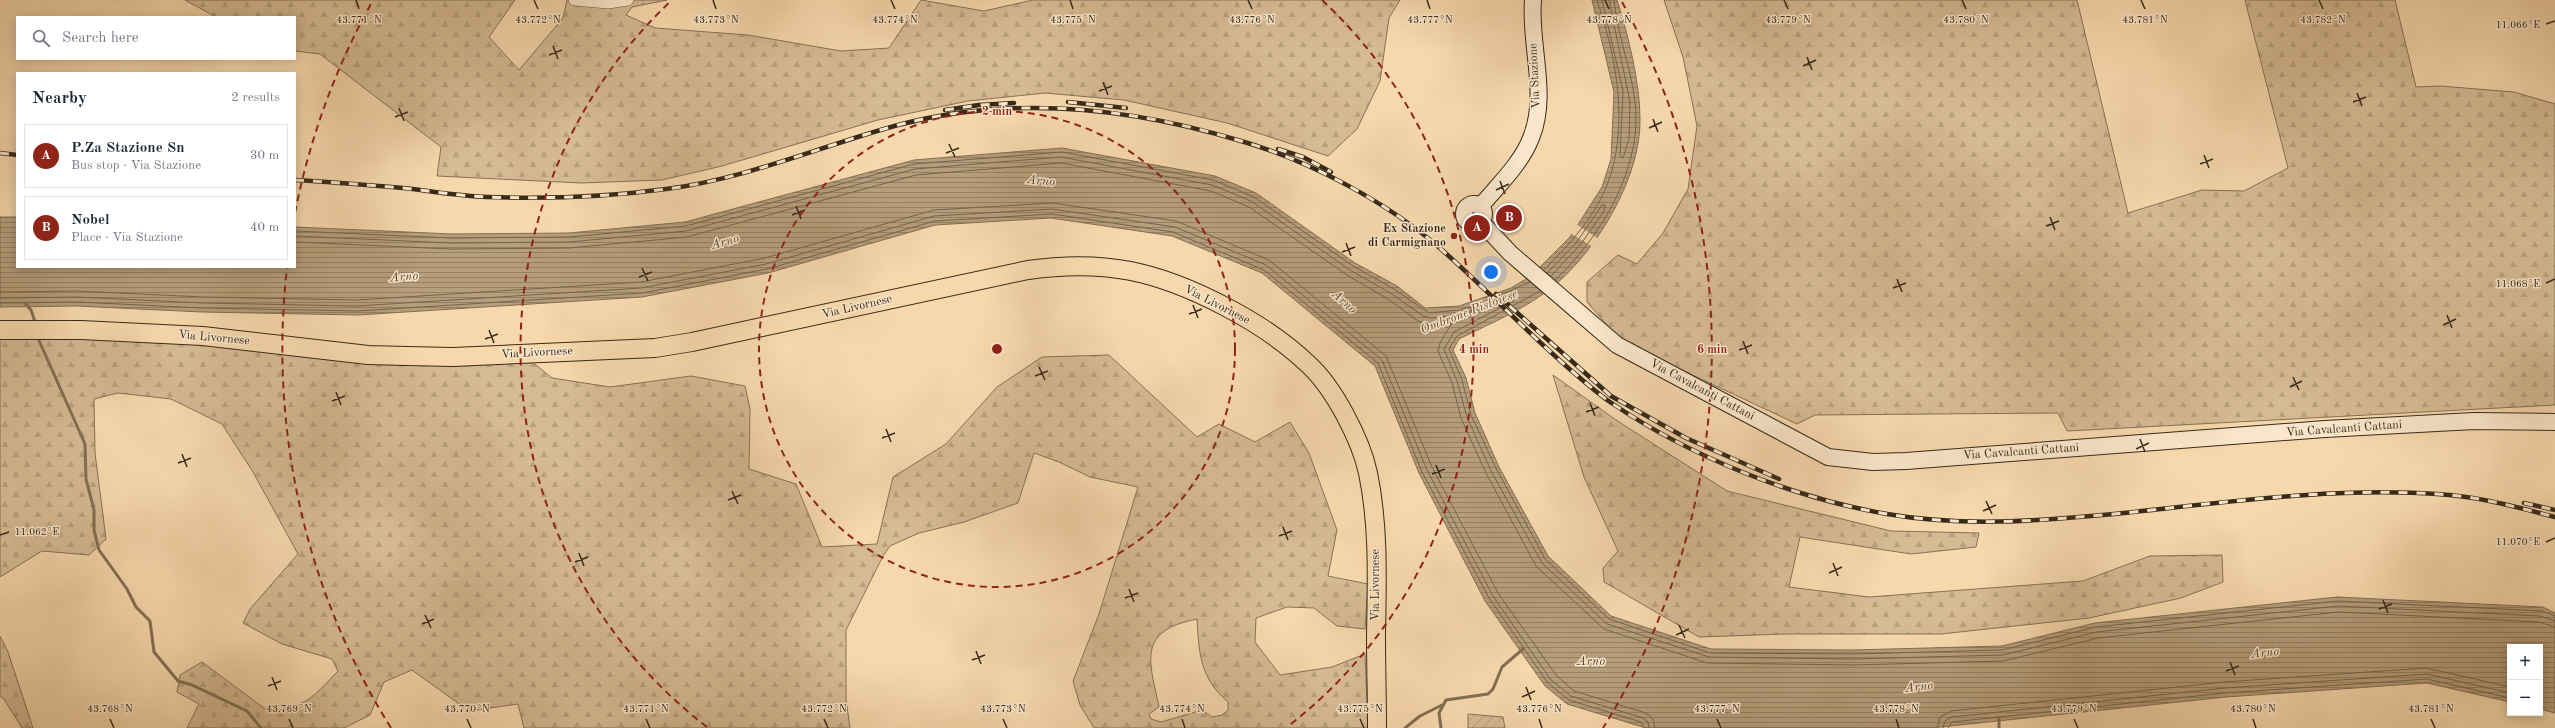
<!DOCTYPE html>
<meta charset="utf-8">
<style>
:root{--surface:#fff;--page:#f2f2f3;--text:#1f2937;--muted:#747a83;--line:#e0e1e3;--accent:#8f2418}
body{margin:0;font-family:"Old Standard TT",serif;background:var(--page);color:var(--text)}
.controls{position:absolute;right:12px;bottom:12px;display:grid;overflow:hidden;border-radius:0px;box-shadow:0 2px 10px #0003}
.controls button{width:36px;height:36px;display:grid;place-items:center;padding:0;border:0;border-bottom:1px solid var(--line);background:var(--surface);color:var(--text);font:20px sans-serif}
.you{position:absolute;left:1491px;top:272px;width:14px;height:14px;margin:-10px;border:3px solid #fff;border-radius:50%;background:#1a73e8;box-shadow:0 0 0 6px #1a73e833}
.badge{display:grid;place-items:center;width:26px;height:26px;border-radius:50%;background:var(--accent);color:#fff;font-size:13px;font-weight:700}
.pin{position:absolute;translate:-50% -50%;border:2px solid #fff;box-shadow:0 1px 4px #0006}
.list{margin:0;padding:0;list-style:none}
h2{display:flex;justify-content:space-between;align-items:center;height:52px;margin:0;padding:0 16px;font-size:17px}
h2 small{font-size:13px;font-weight:400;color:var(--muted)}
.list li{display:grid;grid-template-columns:26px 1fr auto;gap:12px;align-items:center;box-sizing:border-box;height:64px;margin:0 8px 8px;padding:0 8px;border:1px solid var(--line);border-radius:0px}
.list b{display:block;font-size:15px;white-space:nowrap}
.list p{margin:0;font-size:13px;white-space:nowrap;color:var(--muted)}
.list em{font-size:13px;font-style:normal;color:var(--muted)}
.icon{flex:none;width:22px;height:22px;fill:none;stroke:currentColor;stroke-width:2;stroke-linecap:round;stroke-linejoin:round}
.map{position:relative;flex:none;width:2555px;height:728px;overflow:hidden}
.search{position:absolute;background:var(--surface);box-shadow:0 2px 10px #0003;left:16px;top:16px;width:280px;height:44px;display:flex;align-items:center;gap:10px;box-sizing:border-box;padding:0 14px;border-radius:0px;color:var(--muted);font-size:15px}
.panel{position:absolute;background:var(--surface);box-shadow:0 2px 10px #0003;left:16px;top:72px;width:280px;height:196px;border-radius:0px}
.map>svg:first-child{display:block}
.forest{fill:url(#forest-firs);stroke:#867256;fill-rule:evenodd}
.garden{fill:url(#garden-furrows);stroke:#867256}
.water{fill:url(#water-rules);stroke:#836f54}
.pier{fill:#f7d8ad}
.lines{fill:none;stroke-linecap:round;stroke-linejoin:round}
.shore{stroke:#76644a;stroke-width:1}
.stream{stroke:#836f54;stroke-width:3}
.street-casing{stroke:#67563e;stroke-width:12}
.secondary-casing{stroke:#372a19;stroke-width:18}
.primary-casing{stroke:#372a19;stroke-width:20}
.street{stroke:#fae6ca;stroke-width:11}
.secondary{stroke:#fae6ca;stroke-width:16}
.primary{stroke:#f7d8ad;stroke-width:18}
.rail-casing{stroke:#372a19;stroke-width:4.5}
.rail{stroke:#fae6ca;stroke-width:3;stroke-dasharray:9;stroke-linecap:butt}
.ticks{fill:none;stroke:#372a19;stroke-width:1.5}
.ring{fill:none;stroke:#8f2418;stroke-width:2;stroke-dasharray:7 5}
.poi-dot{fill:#8f2418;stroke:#fae6ca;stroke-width:1.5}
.labels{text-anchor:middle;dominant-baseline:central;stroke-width:3;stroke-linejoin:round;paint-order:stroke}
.street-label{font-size:12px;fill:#372a19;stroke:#fae6ca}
.poi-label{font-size:12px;font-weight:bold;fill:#372a19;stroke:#fae6ca;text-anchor:end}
.water-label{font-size:13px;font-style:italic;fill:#5d4c36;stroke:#fae6ca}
.ticks-label{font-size:10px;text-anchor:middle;fill:#372a19;stroke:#fae6ca;stroke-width:3;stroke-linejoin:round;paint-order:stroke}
.centre{fill:#8f2418;stroke:#fae6ca;stroke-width:2}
.ring-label{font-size:12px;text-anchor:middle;font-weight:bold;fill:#8f2418;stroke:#fae6ca;stroke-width:3;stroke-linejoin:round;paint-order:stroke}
</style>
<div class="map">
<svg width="2555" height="728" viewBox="0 0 2555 728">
<defs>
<pattern id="forest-firs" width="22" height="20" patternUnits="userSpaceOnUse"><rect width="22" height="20" fill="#d6ba94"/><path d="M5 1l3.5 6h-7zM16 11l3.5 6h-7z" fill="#b8a07f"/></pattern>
<pattern id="garden-furrows" width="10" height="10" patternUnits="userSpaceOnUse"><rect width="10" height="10" fill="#d6ba94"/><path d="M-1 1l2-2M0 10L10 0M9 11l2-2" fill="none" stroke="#b8a07f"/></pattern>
<pattern id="water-rules" width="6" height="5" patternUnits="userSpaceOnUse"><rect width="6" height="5" fill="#b69d7b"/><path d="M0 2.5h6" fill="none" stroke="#958064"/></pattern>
</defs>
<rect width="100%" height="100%" fill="#f7d8ad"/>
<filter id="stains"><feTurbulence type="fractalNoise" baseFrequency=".005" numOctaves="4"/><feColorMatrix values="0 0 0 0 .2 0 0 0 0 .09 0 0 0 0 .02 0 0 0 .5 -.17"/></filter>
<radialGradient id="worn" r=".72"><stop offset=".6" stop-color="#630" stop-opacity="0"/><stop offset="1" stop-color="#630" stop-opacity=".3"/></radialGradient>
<g class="forest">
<polygon points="185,0 515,0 489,37 519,70 563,18 567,0 667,0 632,7 626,15 655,28 748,35 841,51 889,48 921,0 984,11 1033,0 1400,0 1389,18 1380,81 1357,129 1328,156 1227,123 1124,100 1045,93 968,101 878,120 722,166 662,180 581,183 437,176 441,147 320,54 295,51 295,17 216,17"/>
<polygon points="1664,0 2077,0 2128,213 2202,190 2244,191 2288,168 2245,0 2395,0 2416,87 2440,86 2514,92 2555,104 2555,405 2067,431 2058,413 1815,415 1797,424 1622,342 1587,302 1587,282 1618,255 1637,264 1663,233 1688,189 1697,126 1683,57"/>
<path d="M 69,335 L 531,361 L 552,378 L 610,387 L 691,376 L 745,386 L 750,409 L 749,469 L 796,484 L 822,547 L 877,544 L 893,477 L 946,444 L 997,387 L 1042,357 L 1109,355 L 1197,437 L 1219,424 L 1255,442 L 1290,422 L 1309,453 L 1337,530 L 1328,576 L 1368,584 L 1365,629 L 1337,626 L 1314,608 L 1287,607 L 1256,618 L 1255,642 L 1280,675 L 1332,667 L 1365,654 L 1368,728 L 1094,728 L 1080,705 L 1073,681 L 1099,614 L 1138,487 L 1090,477 L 1059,462 L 1034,453 L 1018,503 L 964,522 L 919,533 L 890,546 L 883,556 L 846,630 L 846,699 L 850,728 L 524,728 L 518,704 L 469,711 L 412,670 L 384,682 L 370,715 L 344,728 L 187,728 L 199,704 L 177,692 L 180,675 L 202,662 L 268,711 C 306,708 313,697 338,671 L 332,659 L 282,644 L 243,623 L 250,609 L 298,554 L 253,472 L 222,424 L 171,399 L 118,393 L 94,399 L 95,453 L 106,539 L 89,555 L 42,551 L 0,577 L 0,336 ZM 1197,619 C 1199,654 1200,678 1228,702 L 1228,710 L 1222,715 L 1212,717 L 1202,710 L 1161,722 L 1151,719 L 1149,714 L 1159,707 C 1149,659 1137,631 1197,619 Z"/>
<polygon points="1553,375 1616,420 1727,491 1891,531 1979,533 1976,547 1911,554 1800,537 1789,587 1869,597 2083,581 2150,556 2222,555 2223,582 2181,598 2089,618 1941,634 1785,634 1699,637 1604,582 1603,568 1618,551 1584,477"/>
<polygon points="0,636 8,652 33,728 22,728 4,699 0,696"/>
</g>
<polygon class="garden" points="1468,714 1503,717 1505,728 1468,728"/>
<path class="water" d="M 1592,0 L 1617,0 C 1628,34 1640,83 1640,119 C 1641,176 1599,247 1556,284 C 1528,308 1491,323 1459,339 L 1453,350 L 1466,378 L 1475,413 L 1499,467 L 1548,556 L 1611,616 L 1711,649 L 1853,650 L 2002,646 L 2095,623 L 2337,597 L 2543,607 L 2555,613 L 2555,713 L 2540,709 L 2540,647 L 2510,647 L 2510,702 L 2427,683 L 2226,697 L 1931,728 L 1646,728 L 1567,704 L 1545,686 L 1485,601 L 1419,473 L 1375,366 L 1262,273 L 1172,236 L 1051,218 L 935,225 L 768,273 L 642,297 L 358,315 L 202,312 L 77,306 L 0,307 L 0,217 L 17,217 L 17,267 L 295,267 L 295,227 L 452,234 L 569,233 L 685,222 L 914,160 L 1062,148 L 1215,176 L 1256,193 L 1355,263 L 1397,286 L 1425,308 L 1459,306 L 1511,288 L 1526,279 L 1540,267 L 1570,237 L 1602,187 L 1611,159 L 1614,92 Z"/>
<polygon class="pier" points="1576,224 1599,239 1593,247 1570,233"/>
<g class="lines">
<g class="shore">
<polyline points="1602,0 1623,91 1620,156 1623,158 1629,139 1630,102 1609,0"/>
<polyline points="295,231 451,238 569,237 686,226 914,164 1062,152 1213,180 1254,197 1353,266 1394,289 1429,313 1460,310 1482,303 1530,282"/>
<polyline points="295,236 451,243 569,242 686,231 915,169 1061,157 1212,185 1251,201 1350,270 1392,294 1423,316 1431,318 1461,315 1516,296 1515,300 1454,332 1444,349 1457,381 1467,417 1491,471 1542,563 1607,624 1709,657 1853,659 2003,655 2097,632 2338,606 2540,616 2555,621"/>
<polyline points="295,242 451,249 569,248 687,237 916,175 1061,163 1211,191 1249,207 1347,275 1388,299 1418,321 1430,324 1452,323 1440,343 1438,351 1452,383 1461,418 1486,473 1536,566 1604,629 1707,663 1853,665 2003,661 2098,638 2338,612 2539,622 2555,627"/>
<path d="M 1544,270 C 1567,247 1593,219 1606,188 C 1630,128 1617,59 1597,0"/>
<polyline points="1547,273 1576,243 1602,205 1605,205 1604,211 1581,244 1551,276"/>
<path d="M 1555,280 C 1601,237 1643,167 1635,102 C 1631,67 1617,34 1614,0"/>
<polyline points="1540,291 1457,336 1449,349 1462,380 1471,415 1496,468 1545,559 1609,619 1710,653 1853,654 2002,650 2096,627 2338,601 2542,611 2555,616"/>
<polyline points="0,292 77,291 203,297 357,300 641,282 765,258 934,210 1053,203 1176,221 1269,260 1386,356 1432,467 1498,593 1556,675 1574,691 1646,713 1653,719 1655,728"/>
<polyline points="0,298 77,297 203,303 357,306 641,288 766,264 934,216 1052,209 1175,227 1266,265 1382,360 1427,470 1493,596 1551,680 1571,696 1643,718 1648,722 1649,728"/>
<polyline points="0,303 77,302 203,308 358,311 642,293 767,269 935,221 1052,214 1173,232 1264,270 1378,363 1422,472 1489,598 1548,683 1569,700 1641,722 1644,728"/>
<polyline points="1937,728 1940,717 1951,711 2224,682 2426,668 2510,687"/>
<polyline points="1943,728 1945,721 1952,717 2225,688 2427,674 2510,693"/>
<polyline points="1948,728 1952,722 2225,693 2427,679 2510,698"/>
</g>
<g class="stream">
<polyline points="25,303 31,310 36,325"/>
<polyline points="37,336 85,444 86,479 94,510 94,530 99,550 127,589 136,607 150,621 154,652 178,681 192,685 247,711 261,728"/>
<polyline points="1999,718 1999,728"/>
<polyline points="1405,728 1420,716 1442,705"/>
<polyline points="1441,728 1439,713 1446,700 1488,694 1493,689 1502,667 1523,649"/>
</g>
<g class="street-casing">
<polyline id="street" points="574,0 608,3 628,0"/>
</g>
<g class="secondary-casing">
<g id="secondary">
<circle cx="1474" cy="214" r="10"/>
<path d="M 1480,207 C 1498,185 1521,164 1531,138 C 1549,94 1529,45 1533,0"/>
<polyline points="1481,222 1510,253 1617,345 1828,457 1873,462 1906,461 2325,429 2474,421 2555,422"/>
</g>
</g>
<g class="primary-casing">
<path id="primary" d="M 0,330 L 81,330 L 203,336 L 368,355 L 407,356 L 453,357 L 655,348 L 692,342 L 1028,270 C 1104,259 1157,271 1224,306 C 1255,322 1284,341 1309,365 C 1334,388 1361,440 1368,473 C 1379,526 1377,581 1376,635 C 1376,666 1377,697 1377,728"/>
</g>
<use href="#street" class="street"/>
<use href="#secondary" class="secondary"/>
<use href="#primary" class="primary"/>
<g class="rail-casing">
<g id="rail">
<polyline points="1068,102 1126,108"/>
<polyline points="945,110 979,105 1014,103"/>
<polyline points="1278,149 1303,157 1331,172"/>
<polyline points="0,153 17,155"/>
<path d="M 295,180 C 331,182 367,185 403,188 C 431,191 459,196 487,197 C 546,199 607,197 666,189 C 746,179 821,146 898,125 C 1012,95 1129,107 1241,141 C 1310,161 1387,202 1441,249 C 1486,289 1527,332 1573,372 C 1585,382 1597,393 1610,402 C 1689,456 1793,498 1887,514 C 1963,527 2037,521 2114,514 C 2221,503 2330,487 2437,494 C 2477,496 2516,507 2555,517"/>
<polyline points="1496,294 1611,396 1686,438 1779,479"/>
<polyline points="2524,503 2555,510"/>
</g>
</g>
<use href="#rail" class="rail"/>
</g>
<path class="ticks" d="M 356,0 L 359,9M 534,0 L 538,9M 713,0 L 716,9M 891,0 L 895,9M 1070,0 L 1073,9M 1248,0 L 1252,9M 1427,0 L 1430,9M 1605,0 L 1609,9M 1784,0 L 1788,9M 1962,0 L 1966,9M 2141,0 L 2145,9M 2319,0 L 2323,9M 2546,24 L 2555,21M 553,46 L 558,59M 549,55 L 562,50M 1807,57 L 1812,70M 1803,66 L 1816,60M 1103,82 L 1108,95M 1099,91 L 1112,86M 2357,93 L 2362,106M 2353,102 L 2366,97M 399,108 L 404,121M 395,117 L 408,112M 1653,119 L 1658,132M 1649,128 L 1662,122M 949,144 L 955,157M 946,153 L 959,148M 2204,155 L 2209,168M 2200,164 L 2213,159M 1500,181 L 1505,194M 1496,190 L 1509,184M 796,206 L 801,219M 792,215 L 805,210M 2050,217 L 2055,230M 2046,226 L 2059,221M 1346,243 L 1351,256M 1342,252 L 1355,247M 642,268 L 648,281M 639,277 L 652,272M 1897,279 L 1902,292M 2546,283 L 2555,279M 1893,288 L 1906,283M 1193,305 L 1198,318M 1189,314 L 1202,309M 2447,315 L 2452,328M 2443,325 L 2456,319M 489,330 L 494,343M 485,339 L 498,334M 1743,341 L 1748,354M 1739,350 L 1752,345M 1039,367 L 1045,380M 1035,376 L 1048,371M 2293,377 L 2299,390M 2290,387 L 2302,381M 336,392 L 341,405M 332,401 L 345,396M 1590,403 L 1595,416M 1586,412 L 1599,407M 886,429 L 891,442M 882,438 L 895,433M 2140,439 L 2145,452M 2136,449 L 2149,443M 182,454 L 187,467M 178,463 L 191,458M 1436,465 L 1441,478M 1432,474 L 1445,469M 732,491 L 738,504M 728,500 L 741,495M 1986,501 L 1992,514M 1983,511 L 1996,505M 1283,527 L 1288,540M 0,535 L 9,532M 1279,536 L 1292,531M 2546,542 L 2555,538M 579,553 L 584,566M 575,562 L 588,557M 1833,563 L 1838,576M 1829,573 L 1842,567M 1129,589 L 1134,602M 1125,598 L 1138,593M 2383,600 L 2388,613M 2379,609 L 2392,604M 425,615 L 431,628M 422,624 L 434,619M 1679,625 L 1685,638M 1676,635 L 1689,629M 976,651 L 981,664M 972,660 L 985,655M 2230,662 L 2235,675M 2226,671 L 2239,666M 272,677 L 277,690M 268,686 L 281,681M 1526,687 L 1531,700M 1522,697 L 1535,691M 110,719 L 114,728M 289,719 L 293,728M 467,719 L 471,728M 646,719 L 650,728M 824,719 L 828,728M 1003,719 L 1007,728M 1182,719 L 1185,728M 1360,719 L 1364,728M 1539,719 L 1542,728M 1717,719 L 1721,728M 1896,719 L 1899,728M 2074,719 L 2078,728M 2253,719 L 2256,728M 2431,719 L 2435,728"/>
<g class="ring">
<circle cx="997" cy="349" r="238"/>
<path d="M707 727A477 477 0 0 1 672 0M1322 0A477 477 0 0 1 1287 727"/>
<path d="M391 728A715 715 0 0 1 287 268M295 213A715 715 0 0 1 372 2M1622 2A715 715 0 0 1 1603 728"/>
</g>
<circle class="poi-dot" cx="1454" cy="236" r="4"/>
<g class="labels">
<g class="street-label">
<text transform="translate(1535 76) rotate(-93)">Via Stazione</text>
<text transform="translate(1217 305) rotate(27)">Via Livornese</text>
<text transform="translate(857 307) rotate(-13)">Via Livornese</text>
<text transform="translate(214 338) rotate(5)">Via Livornese</text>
<text transform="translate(537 353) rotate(-3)">Via Livornese</text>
<text transform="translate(1702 390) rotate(28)">Via Cavalcanti Cattani</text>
<text transform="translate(2344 429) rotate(-4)">Via Cavalcanti Cattani</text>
<text transform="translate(2021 452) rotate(-4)">Via Cavalcanti Cattani</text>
<text transform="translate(1376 585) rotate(-90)">Via Livornese</text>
</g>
<g class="poi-label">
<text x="1446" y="229">Ex Stazione<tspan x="1446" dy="14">di Carmignano</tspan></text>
</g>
<g class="water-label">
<text transform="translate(1041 181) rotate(6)">Arno</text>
<text transform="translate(725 242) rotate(-16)">Arno</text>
<text transform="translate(404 277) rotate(-4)">Arno</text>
<text transform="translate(1344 302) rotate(41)">Arno</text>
<text transform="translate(1469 312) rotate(-21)">Ombrone Pistoiese</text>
<text transform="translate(2265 653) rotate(-6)">Arno</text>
<text x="1591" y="661">Arno</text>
<text transform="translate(1919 687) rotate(-6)">Arno</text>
</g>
</g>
<g class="ticks-label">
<text x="359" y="23">43.771°N</text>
<text x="538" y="23">43.772°N</text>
<text x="716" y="23">43.773°N</text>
<text x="895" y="23">43.774°N</text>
<text x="1073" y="23">43.775°N</text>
<text x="1252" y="23">43.776°N</text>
<text x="1430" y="23">43.777°N</text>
<text x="1609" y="23">43.778°N</text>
<text x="1788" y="23">43.779°N</text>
<text x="1966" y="23">43.780°N</text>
<text x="2145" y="23">43.781°N</text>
<text x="2323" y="23">43.782°N</text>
<text x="2518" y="28">11.066°E</text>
<text x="2518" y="287">11.068°E</text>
<text x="37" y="535">11.062°E</text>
<text x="2518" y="545">11.070°E</text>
<text x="110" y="712">43.768°N</text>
<text x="289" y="712">43.769°N</text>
<text x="467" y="712">43.770°N</text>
<text x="646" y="712">43.771°N</text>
<text x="824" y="712">43.772°N</text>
<text x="1003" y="712">43.773°N</text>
<text x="1182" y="712">43.774°N</text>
<text x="1360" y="712">43.775°N</text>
<text x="1539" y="712">43.776°N</text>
<text x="1717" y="712">43.777°N</text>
<text x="1896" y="712">43.778°N</text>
<text x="2074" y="712">43.779°N</text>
<text x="2253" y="712">43.780°N</text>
<text x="2431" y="712">43.781°N</text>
</g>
<circle cx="997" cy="349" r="6" class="centre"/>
<g class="ring-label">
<text x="997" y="115">2 min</text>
<text x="1474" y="353">4 min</text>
<text x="1712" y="353">6 min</text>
</g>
<rect width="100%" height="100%" filter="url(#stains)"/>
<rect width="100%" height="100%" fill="url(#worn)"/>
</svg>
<div class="controls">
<button>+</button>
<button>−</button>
</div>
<div class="you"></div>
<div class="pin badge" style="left:1477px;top:228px">A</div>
<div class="pin badge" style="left:1509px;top:218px">B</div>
<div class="search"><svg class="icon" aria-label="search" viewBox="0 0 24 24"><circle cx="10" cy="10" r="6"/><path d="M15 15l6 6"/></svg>Search here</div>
<section class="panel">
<h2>Nearby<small>2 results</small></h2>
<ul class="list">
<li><span class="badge">A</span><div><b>P.Za Stazione Sn</b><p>Bus stop · Via Stazione</p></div><em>30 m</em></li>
<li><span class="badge">B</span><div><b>Nobel</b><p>Place · Via Stazione</p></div><em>40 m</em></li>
</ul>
</section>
</div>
